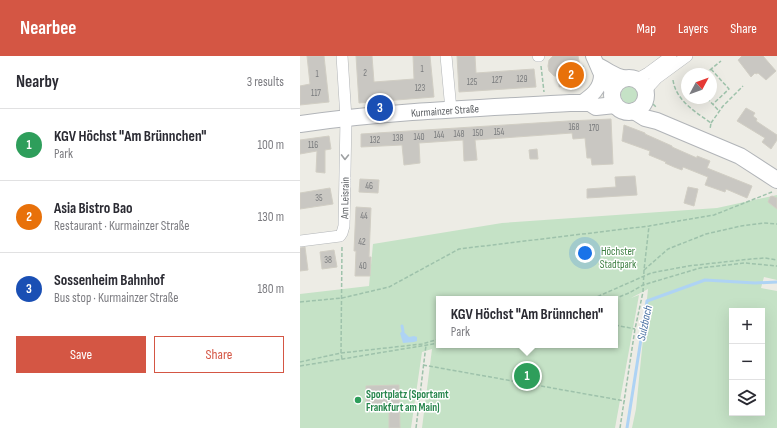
<!DOCTYPE html>
<meta charset="utf-8">
<style>
:root{--surface:#fff;--page:#f2f2f3;--text:#2b2b33;--muted:#7c7c81;--line:#e1e1e2;--accent:#d45644}
body{margin:0;font-family:"Sofia Sans Condensed",sans-serif;background:var(--page);color:var(--text)}
.controls{position:absolute;right:12px;bottom:12px;display:grid;overflow:hidden;border-radius:0px;box-shadow:0 4px 16px #0002}
.controls button{width:36px;height:36px;display:grid;place-items:center;padding:0;border:0;border-bottom:1px solid var(--line);background:var(--surface);color:var(--text);font:20px sans-serif}
.compass{position:absolute;left:381px;top:12px;width:36px;height:36px;border-radius:50%;background:var(--surface);box-shadow:0 4px 16px #0002;rotate:49deg}
.you{position:absolute;left:285px;top:197px;width:14px;height:14px;margin:-10px;border:3px solid #fff;border-radius:50%;background:#1a73e8;box-shadow:0 0 0 6px #1a73e833}
.badge{display:grid;place-items:center;width:26px;height:26px;border-radius:50%;background:var(--accent);color:#fff;font-size:13px;font-weight:700}
.pin{position:absolute;translate:-50% -50%;border:2px solid #fff;box-shadow:0 1px 4px #0006}
.popup{position:absolute;left:136px;top:240px;width:182px;height:52px;box-sizing:border-box;display:grid;place-content:center;border-radius:0px;background:var(--surface);filter:drop-shadow(0 1px 3px #0005);font-size:13px;white-space:nowrap;color:var(--muted)}
.popup b{font-size:15px;color:var(--text)}
.popup::after{content:'';position:absolute;left:50%;top:100%;margin-left:-8px;border:8px solid transparent;border-top-color:var(--surface)}
.list{margin:0;padding:0;list-style:none}
h2{display:flex;justify-content:space-between;align-items:center;height:52px;margin:0;padding:0 16px;font-size:17px}
h2 small{font-size:13px;font-weight:400;color:var(--muted)}
.list li{display:grid;grid-template-columns:26px 1fr auto;gap:12px;align-items:center;box-sizing:border-box;height:72px;padding:0 16px;border-top:1px solid var(--line)}
.list b{display:block;font-size:15px;white-space:nowrap}
.list p{margin:0;font-size:13px;white-space:nowrap;color:var(--muted)}
.list em{font-size:13px;font-style:normal;color:var(--muted)}
.actions{display:flex;gap:8px;padding:12px 16px}
.actions a{flex:1;padding:9px 0;border:1px solid var(--accent);border-radius:0px;text-align:center;font-size:14px;color:var(--accent)}
.actions .main{background:var(--accent);color:#fff}
.icon{flex:none;width:22px;height:22px;fill:none;stroke:currentColor;stroke-width:2;stroke-linecap:round;stroke-linejoin:round}
.map{position:relative;flex:none;width:477px;height:372px;overflow:hidden}
header{display:flex;align-items:center;gap:24px;box-sizing:border-box;height:56px;padding:0 20px;background:var(--accent);color:#fff}
header strong{font-size:19px}
nav{display:flex;gap:22px;margin-inline-start:auto;font-size:14px}
main{display:flex}
aside{flex:1;background:var(--surface)}
.map>svg:first-child{display:block}
.green{fill:#c5e2c6;fill-rule:evenodd}
.water{fill:#aed3f4}
.lines{fill:none;stroke-linecap:round;stroke-linejoin:round}
.stream{stroke:#aed3f4;stroke-width:3}
.building{fill:#c9c7c2;stroke:#d1cec4}
.minor-casing{stroke:#b2b5b8;stroke-width:12}
.tertiary-casing{stroke:#b2b5b8;stroke-width:16}
.secondary-casing{stroke:#b1b4b8;stroke-width:18}
.path{stroke:#9ec2ab;stroke-width:1.5;stroke-dasharray:4 2;stroke-linecap:butt}
.minor{stroke:#fff;stroke-width:11}
.tertiary{stroke:#fff;stroke-width:14}
.secondary{stroke:#fff;stroke-width:16}
.oneway{stroke:#9ea0a2}
.leisure-dot{fill:#2e9e5b;stroke:#fff;stroke-width:1.5}
.labels{text-anchor:middle;dominant-baseline:central;stroke-width:3;stroke-linejoin:round;paint-order:stroke}
.number-label{font-size:9px;fill:#787a7c}
.street-label{font-size:11px;fill:#5d6064;stroke:#fff}
.park-label{font-size:11px;fill:#408045;stroke:#fff}
.leisure-label{font-size:11px;font-weight:bold;fill:#27864d;stroke:#fff;text-anchor:start}
.water-label{font-size:12px;font-style:italic;fill:#4d74a5;stroke:#fff}
</style>
<header>
<strong>Nearbee</strong>
<nav><a>Map</a><a>Layers</a><a>Share</a></nav>
</header>
<main>
<aside>
<h2>Nearby<small>3 results</small></h2>
<ul class="list">
<li><span class="badge" style="background:#2e9e5b">1</span><div><b>KGV Höchst &quot;Am Brünnchen&quot;</b><p>Park</p></div><em>100 m</em></li>
<li><span class="badge" style="background:#e8710a">2</span><div><b>Asia Bistro Bao</b><p>Restaurant · Kurmainzer Straße</p></div><em>130 m</em></li>
<li><span class="badge" style="background:#1a4fb4">3</span><div><b>Sossenheim Bahnhof</b><p>Bus stop · Kurmainzer Straße</p></div><em>180 m</em></li>
</ul>
<div class="actions"><a class="main">Save</a><a>Share</a></div>
</aside>
<div class="map">
<svg width="477" height="372" viewBox="0 0 477 372">
<rect width="100%" height="100%" fill="#edece5"/>
<g class="green">
<circle cx="330" cy="39" r="9"/>
<path d="M 477,139 L 477,224 L 464,221 L 461,232 L 477,235 L 477,372 L 332,372 L 336,353 L 348,233 L 331,242 L 339,239 L 315,372 L 122,372 L 132,293 L 122,296 L 111,372 L 0,372 L 0,238 L 69,230 L 73,188 L 202,167 L 417,152 ZM 139,243 L 315,243 L 315,289 L 139,289 ZM 432,255 L 462,255 L 462,357 L 432,357 Z"/>
</g>
<polygon class="water" points="103,275 109,281 114,280 117,281 117,285 114,286 103,287 100,277"/>
<g class="lines">
<g class="stream">
<polyline points="102,270 103,275"/>
<polyline points="327,372 347,245 405,224 455,227 477,226"/>
</g>
</g>
<g class="building">
<polygon points="7,0 24,0 29,46 0,49 0,30 10,28"/>
<polygon points="56,0 72,0 74,26 114,23 113,0 130,0 134,41 59,47"/>
<polygon points="157,0 175,0 176,17 234,13 236,31 159,36"/>
<polygon points="253,0 278,0 280,10 278,19 268,30 259,31 259,20 254,20 249,15 248,10 249,4"/>
<polygon points="442,0 463,0 476,15 466,24 458,17 456,18 455,17 451,21 438,4"/>
<polygon points="446,52 455,57 453,60 457,63 456,65 477,79 477,84 471,93 462,86 465,82 437,65"/>
<polygon points="311,63 313,108 292,109 291,102 287,102 285,82 273,83 272,77 175,84 177,104 164,105 163,84 119,87 120,107 104,109 102,89 61,91 61,78 268,65"/>
<polygon points="324,69 345,77 345,78 372,90 372,91 397,102 397,100 410,105 407,112 452,130 447,142 426,133 425,136 405,129 408,121 383,111 382,114 374,111 365,107 366,106 349,99 350,95 322,85"/>
<polygon points="29,80 31,93 25,94 25,117 16,116 17,95 0,98 0,84"/>
<polygon points="237,93 238,103 230,103 229,94"/>
<polygon points="335,120 337,139 287,142 287,133 316,131 315,121"/>
<polygon points="60,123 79,124 78,137 59,136"/>
<polygon points="388,131 398,133 394,150 384,147"/>
<polygon points="30,132 33,148 0,153 0,137"/>
<polygon points="472,140 477,142 477,153 468,146 470,141"/>
<polygon points="56,151 71,152 69,201 71,201 70,220 55,220 56,195 54,195"/>
<polygon points="5,191 8,214 0,215 0,192"/>
<polygon points="34,194 37,211 22,213 20,196"/>
<polygon points="99,329 100,372 89,372 89,354 66,355 66,330"/>
</g>
<g class="lines">
<g class="minor-casing">
<g id="minor">
<polyline points="146,0 151,54"/>
<polyline points="238,0 239,0"/>
<polyline points="337,23 348,17 371,0"/>
<polyline points="346,34 357,22 387,0"/>
<polyline points="0,185 40,180 42,177 44,170 46,62 42,0"/>
</g>
</g>
<g class="tertiary-casing">
<g id="tertiary">
<path d="M 293,0 C 296,6 298,12 301,18 C 304,24 309,29 312,35"/>
<path d="M 300,10 C 312,16 312,19 326,22"/>
<path d="M 281,47 C 291,40 301,33 301,19"/>
</g>
</g>
<g class="secondary-casing">
<g id="secondary">
<circle cx="329" cy="39" r="17"/>
<polyline points="334,55 345,62 357,65 440,100 477,124"/>
<path d="M 0,68 C 89,55 180,52 270,47 L 290,47 L 296,51 L 315,49"/>
</g>
</g>
<g class="path">
<polyline points="241,10 244,36"/>
<polyline points="411,13 429,33 413,48"/>
<polyline points="405,18 421,5"/>
<path d="M 373,24 C 376,45 396,56 411,67 L 410,73"/>
<path d="M 272,34 L 272,30 C 280,24 283,18 283,8"/>
<polyline points="352,42 353,48 356,51"/>
<polyline points="407,42 419,55"/>
<polyline points="411,67 423,50 443,30"/>
<polyline points="344,214 368,193 406,178 441,170 464,167 477,168"/>
<polyline points="292,243 351,217 388,210 451,203 465,202 477,204"/>
<polyline points="314,243 329,237 343,229 400,212 445,207 477,210"/>
<polyline points="0,246 42,242 89,231 159,193 349,170 414,159 472,136"/>
<polyline points="315,269 335,273"/>
<polyline points="42,303 41,297 42,189"/>
<polyline points="0,306 41,297 122,288 139,283"/>
<polyline points="123,309 325,345"/>
<polyline points="0,310 139,287"/>
<polyline points="116,372 126,289"/>
<polyline points="320,372 335,273 343,236 344,214 349,170"/>
</g>
<use href="#minor" class="minor"/>
<use href="#tertiary" class="tertiary"/>
<use href="#secondary" class="secondary"/>
</g>
<defs><path id="oneway-chevron" d="M-2-3.5L2.5 0L-2 3.5" fill="none" stroke-width="1.6" stroke-linecap="round" stroke-linejoin="round"/></defs>
<use class="oneway" href="#oneway-chevron" transform="translate(45 101) rotate(91)"/>
<circle class="leisure-dot" cx="58" cy="344" r="4"/>
<g class="labels">
<g class="number-label">
<text x="122" y="13">1</text>
<text x="65" y="17">2</text>
<text x="17" y="18">1</text>
<text x="222" y="23">129</text>
<text x="197" y="24">127</text>
<text x="172" y="26">125</text>
<text x="120" y="32">123</text>
<text x="16" y="37">117</text>
<text x="274" y="71">168</text>
<text x="294" y="72">170</text>
<text x="199" y="76">154</text>
<text x="178" y="77">150</text>
<text x="159" y="78">148</text>
<text x="139" y="79">144</text>
<text x="119" y="81">140</text>
<text x="98" y="82">138</text>
<text x="75" y="84">132</text>
<text x="13" y="89">116</text>
<text x="69" y="130">46</text>
<text x="19" y="142">35</text>
<text x="64" y="160">44</text>
<text x="62" y="186">42</text>
<text x="28" y="204">38</text>
<text x="63" y="210">40</text>
</g>
<g class="street-label">
<text transform="translate(145 55) rotate(-4)">Kurmainzer Straße</text>
<text transform="translate(45 142) rotate(-89)">Am Leisrain</text>
</g>
<g class="park-label">
<text x="318" y="195">Höchster<tspan x="318" dy="13">Stadtpark</tspan></text>
</g>
<g class="leisure-label">
<text x="66" y="338">Sportplatz (Sportamt<tspan x="66" dy="13">Frankfurt am Main)</tspan></text>
</g>
<g class="water-label">
<text transform="translate(345 267) rotate(-78)">Sulzbach</text>
</g>
</g>
</svg>
<div class="controls">
<button>+</button>
<button>−</button>
<button><svg class="icon" aria-label="layers" viewBox="0 0 24 24"><path d="M12 4l9 5-9 5-9-5zM3 14l9 5 9-5"/></svg></button>
</div>
<svg class="compass" viewBox="-18 -18 36 36"><path d="M0-13l5 13h-10z" fill="#e53935"/><path d="M0 13l5-13h-10z" fill="#7c7c81"/></svg>
<div class="you"></div>
<div class="pin badge" style="left:227px;top:320px;background:#2e9e5b">1</div>
<div class="popup"><b>KGV Höchst &quot;Am Brünnchen&quot;</b>Park</div>
<div class="pin badge" style="left:271px;top:19px;background:#e8710a">2</div>
<div class="pin badge" style="left:80px;top:52px;background:#1a4fb4">3</div>
</div>
</main>
